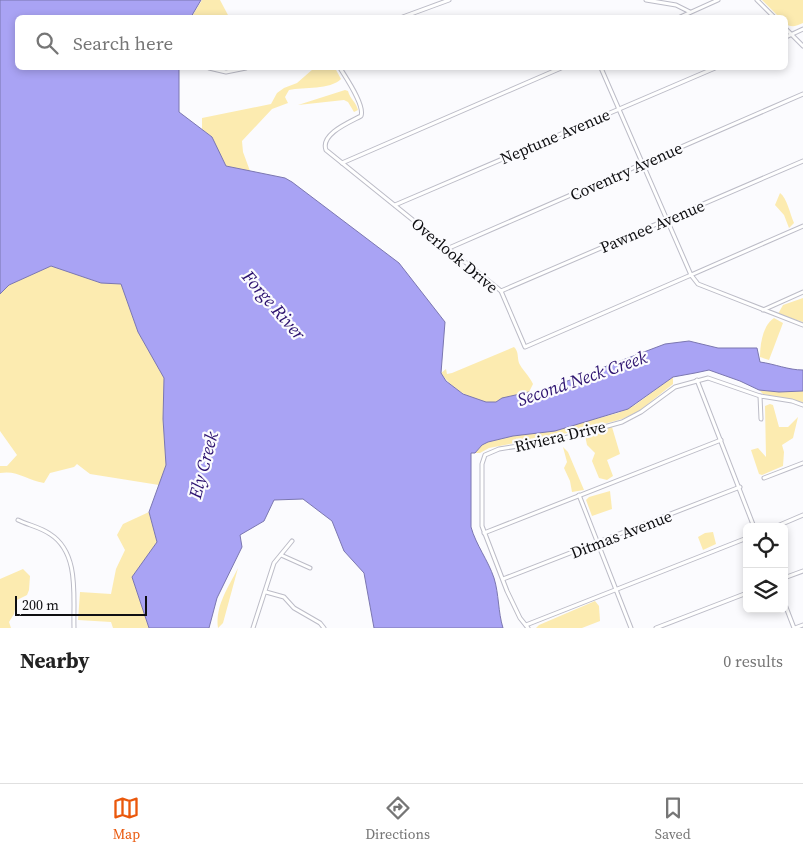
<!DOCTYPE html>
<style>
:root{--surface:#fff;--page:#f2f2f2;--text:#222;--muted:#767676;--line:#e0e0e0;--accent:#ea580c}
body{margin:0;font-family:"Source Serif 4",serif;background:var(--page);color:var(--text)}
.controls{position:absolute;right:15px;bottom:15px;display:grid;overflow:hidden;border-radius:8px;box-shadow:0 2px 8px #0003}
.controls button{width:45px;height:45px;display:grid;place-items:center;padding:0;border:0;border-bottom:1px solid var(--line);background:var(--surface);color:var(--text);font:25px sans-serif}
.scale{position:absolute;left:15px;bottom:12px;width:132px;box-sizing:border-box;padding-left:5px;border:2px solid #0f0f12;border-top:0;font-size:14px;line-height:18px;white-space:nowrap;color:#0f0f12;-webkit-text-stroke:4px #fbfbfe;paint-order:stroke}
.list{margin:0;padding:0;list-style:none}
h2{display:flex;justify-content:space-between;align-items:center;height:65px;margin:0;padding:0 20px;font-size:21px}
h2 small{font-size:16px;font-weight:400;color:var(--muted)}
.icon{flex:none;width:28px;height:28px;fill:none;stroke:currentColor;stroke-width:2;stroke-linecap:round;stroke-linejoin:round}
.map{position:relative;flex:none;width:803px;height:628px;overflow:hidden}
.search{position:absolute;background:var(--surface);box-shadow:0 2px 8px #0003;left:15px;right:15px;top:15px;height:55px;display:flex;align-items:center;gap:12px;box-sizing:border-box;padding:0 18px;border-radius:8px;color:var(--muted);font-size:19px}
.sheet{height:155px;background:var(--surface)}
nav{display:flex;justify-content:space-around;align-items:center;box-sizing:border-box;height:70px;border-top:1px solid var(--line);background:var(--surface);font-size:14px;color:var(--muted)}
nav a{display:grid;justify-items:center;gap:2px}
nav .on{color:var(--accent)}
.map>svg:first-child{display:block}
.green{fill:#fcebb0}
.water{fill:#a9a3f4;stroke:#7b77b0}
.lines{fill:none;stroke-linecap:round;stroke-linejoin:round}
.street-casing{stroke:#bcbcc7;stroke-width:5}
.street{stroke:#fff;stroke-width:3}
.labels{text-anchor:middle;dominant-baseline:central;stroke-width:4.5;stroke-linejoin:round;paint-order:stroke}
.street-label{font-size:16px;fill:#0f0f12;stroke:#fbfbfe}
.water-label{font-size:18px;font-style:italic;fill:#2c126f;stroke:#fbfbfe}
</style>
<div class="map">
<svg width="803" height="628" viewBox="0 0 803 628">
<rect width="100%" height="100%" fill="#fbfbfe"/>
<g class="green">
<polygon points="202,0 220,0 229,17 191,18"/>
<path d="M 762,0 L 803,0 L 803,23 C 796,26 792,28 786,24 L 786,18 L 779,17 Z"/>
<path d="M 322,68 L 335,68 L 341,79 C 330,90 304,87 289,90 L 285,97 L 288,103 L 272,109 L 242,141 L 243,152 L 250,171 L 226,166 L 212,137 L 202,129 L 202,118 L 271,104 L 277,93 L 284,88 L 297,83 L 313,69 Z"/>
<path d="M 345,90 L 348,91 C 350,99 356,102 358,110 L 354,112 L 348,102 L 344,100 L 298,105 Z"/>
<path d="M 780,193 C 787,198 790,214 794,223 L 789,228 L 784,215 L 775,205 Z"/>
<path d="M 51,266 L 101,283 L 121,284 L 138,332 L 164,378 L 163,419 L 166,465 L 159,485 L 90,474 L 77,464 L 74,467 L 50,473 L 44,483 C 26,480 18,470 0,473 L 0,466 L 7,466 L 17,455 L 0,431 L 0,294 L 9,285 Z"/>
<polygon points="803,298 803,322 778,314 783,305"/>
<path d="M 774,318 L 783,323 L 769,360 L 760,357 C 760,344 763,325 774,318 Z"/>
<path d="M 514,347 C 519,352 517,356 519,363 C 521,368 530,377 533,384 L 529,392 C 521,394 513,395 505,398 C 502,399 498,402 495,402 C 476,405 451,388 441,373 L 446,369 L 447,374 L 452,373 Z"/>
<polygon points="673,377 673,384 639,411 622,419 578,431 489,448 480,453 475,453 482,445 488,442 513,436 572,425 618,413 635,405"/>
<polygon points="759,390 779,392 803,391 803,402 763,394"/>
<polygon points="770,404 773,405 779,427 788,427 798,417 793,438 782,445 784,452 783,466 762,475 759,474 751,450 758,448 766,457 765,406"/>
<polygon points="612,427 620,454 607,460 613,476 607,480 599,478 592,461 595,453 587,445 585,435"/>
<polygon points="563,447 568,452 584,490 572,492 570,481 564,468 567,462"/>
<polygon points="610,491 612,509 592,516 586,500 589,497"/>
<polygon points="149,512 157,542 132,577 149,628 113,628 111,622 78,620 80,592 111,594 116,569 125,550 117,535 123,524"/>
<polygon points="713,532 716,544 703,550 698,537 705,533"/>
<path d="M 238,568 L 223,623 L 218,628 C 215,606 228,588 238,568 Z"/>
<polygon points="23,569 30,576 29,590 27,595 17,600 14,614 9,622 11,628 0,628 0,579"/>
<polygon points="595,601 599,606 600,621 582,628 536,628 539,625"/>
</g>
<path class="water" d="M 0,0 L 201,0 L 191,17 L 18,18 L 18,68 L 179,68 L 179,112 L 212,137 L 226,166 L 285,178 L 292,182 L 399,263 L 445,322 L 441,373 L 446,381 L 463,394 L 486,402 L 496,402 L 502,398 L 529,392 L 533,394 L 665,344 L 689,341 L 718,348 L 757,348 L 760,362 C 775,364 788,370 803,370 L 803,391 L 779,392 L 759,390 L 740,381 L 709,370 L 695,373 L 673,377 L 628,409 L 555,431 L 513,436 L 488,442 L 482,445 L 475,453 L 471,453 L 471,527 C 476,545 488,560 494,578 C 499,594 498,612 503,628 L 374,628 L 364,573 L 344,551 L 332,521 L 303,499 L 274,500 L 264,521 L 240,535 L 242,547 L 217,598 L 209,628 L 149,628 L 132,577 L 157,542 L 149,512 L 166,465 L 163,419 L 164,378 L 138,332 L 121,284 L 101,283 L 51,266 L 9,285 L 0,294 Z"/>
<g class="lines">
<g class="street-casing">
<g id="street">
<polyline points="646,0 676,5 690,12"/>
<polyline points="757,0 775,18"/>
<polyline points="400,18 449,0"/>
<polyline points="678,18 718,0"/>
<polyline points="786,29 803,46"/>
<polyline points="786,37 803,29"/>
<polyline points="209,68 226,72 246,68"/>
<path d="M 340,68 C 346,78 365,105 361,116 C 350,122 320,134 326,150 L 501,291 L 525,347 L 691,275 L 698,284 L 803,325"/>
<polyline points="601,68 691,275 803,226"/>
<polyline points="342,163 561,68"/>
<polyline points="395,205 715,68"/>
<polyline points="449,248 803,94"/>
<polyline points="501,291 803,161"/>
<polyline points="763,310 803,292"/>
<polyline points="697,380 754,527"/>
<polyline points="760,396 761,419"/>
<polyline points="764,478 803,463"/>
<polyline points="579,495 631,628"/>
<path d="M 18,520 C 28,525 40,527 50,534 C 80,553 73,597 74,628"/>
<polyline points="775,527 803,515"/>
<polyline points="484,533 721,440"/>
<polyline points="281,555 310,568"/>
<polyline points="784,578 803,571"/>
<polyline points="503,579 740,487"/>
<polyline points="266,592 284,597 294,608 320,623 324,628"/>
<polyline points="784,602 794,628"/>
<polyline points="526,625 747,538"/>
<polyline points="253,628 274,563 292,541"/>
<polyline points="528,628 520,618 507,591 482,526 482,464 485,455 499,449 557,440 622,422 641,412 675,387 708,378 760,396 792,401 803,405"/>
<polyline points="656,628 747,593"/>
<polyline points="795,628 803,625"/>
</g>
</g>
<use href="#street" class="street"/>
</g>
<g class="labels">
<g class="street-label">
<text transform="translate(555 136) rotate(-23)">Neptune Avenue</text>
<text transform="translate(626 171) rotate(-24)">Coventry Avenue</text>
<text transform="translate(652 226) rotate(-23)">Pawnee Avenue</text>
<text transform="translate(455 255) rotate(40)">Overlook Drive</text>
<text transform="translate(560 436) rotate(-13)">Riviera Drive</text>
<text transform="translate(621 534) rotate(-21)">Ditmas Avenue</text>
</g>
<g class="water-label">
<text transform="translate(274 305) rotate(49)">Forge River</text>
<text transform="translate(582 378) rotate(-19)">Second Neck Creek</text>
<text transform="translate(203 465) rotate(-75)">Ely Creek</text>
</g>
</g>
</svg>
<div class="controls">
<button><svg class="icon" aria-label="locate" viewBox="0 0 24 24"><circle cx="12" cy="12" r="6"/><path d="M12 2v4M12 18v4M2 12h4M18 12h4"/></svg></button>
<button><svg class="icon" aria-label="layers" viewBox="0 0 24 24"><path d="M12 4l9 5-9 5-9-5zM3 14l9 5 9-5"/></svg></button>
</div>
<div class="scale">200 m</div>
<div class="search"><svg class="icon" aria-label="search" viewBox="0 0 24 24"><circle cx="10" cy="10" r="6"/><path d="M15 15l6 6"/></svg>Search here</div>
</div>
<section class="sheet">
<h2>Nearby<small>0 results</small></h2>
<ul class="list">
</ul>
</section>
<nav>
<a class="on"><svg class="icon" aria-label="map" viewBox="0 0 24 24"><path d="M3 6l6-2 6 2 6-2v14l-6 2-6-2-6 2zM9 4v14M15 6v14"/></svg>Map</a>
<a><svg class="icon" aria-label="directions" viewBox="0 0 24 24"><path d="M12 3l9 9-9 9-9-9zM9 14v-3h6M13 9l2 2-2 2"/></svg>Directions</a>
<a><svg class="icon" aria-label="saved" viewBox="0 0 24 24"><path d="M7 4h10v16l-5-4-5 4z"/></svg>Saved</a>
</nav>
